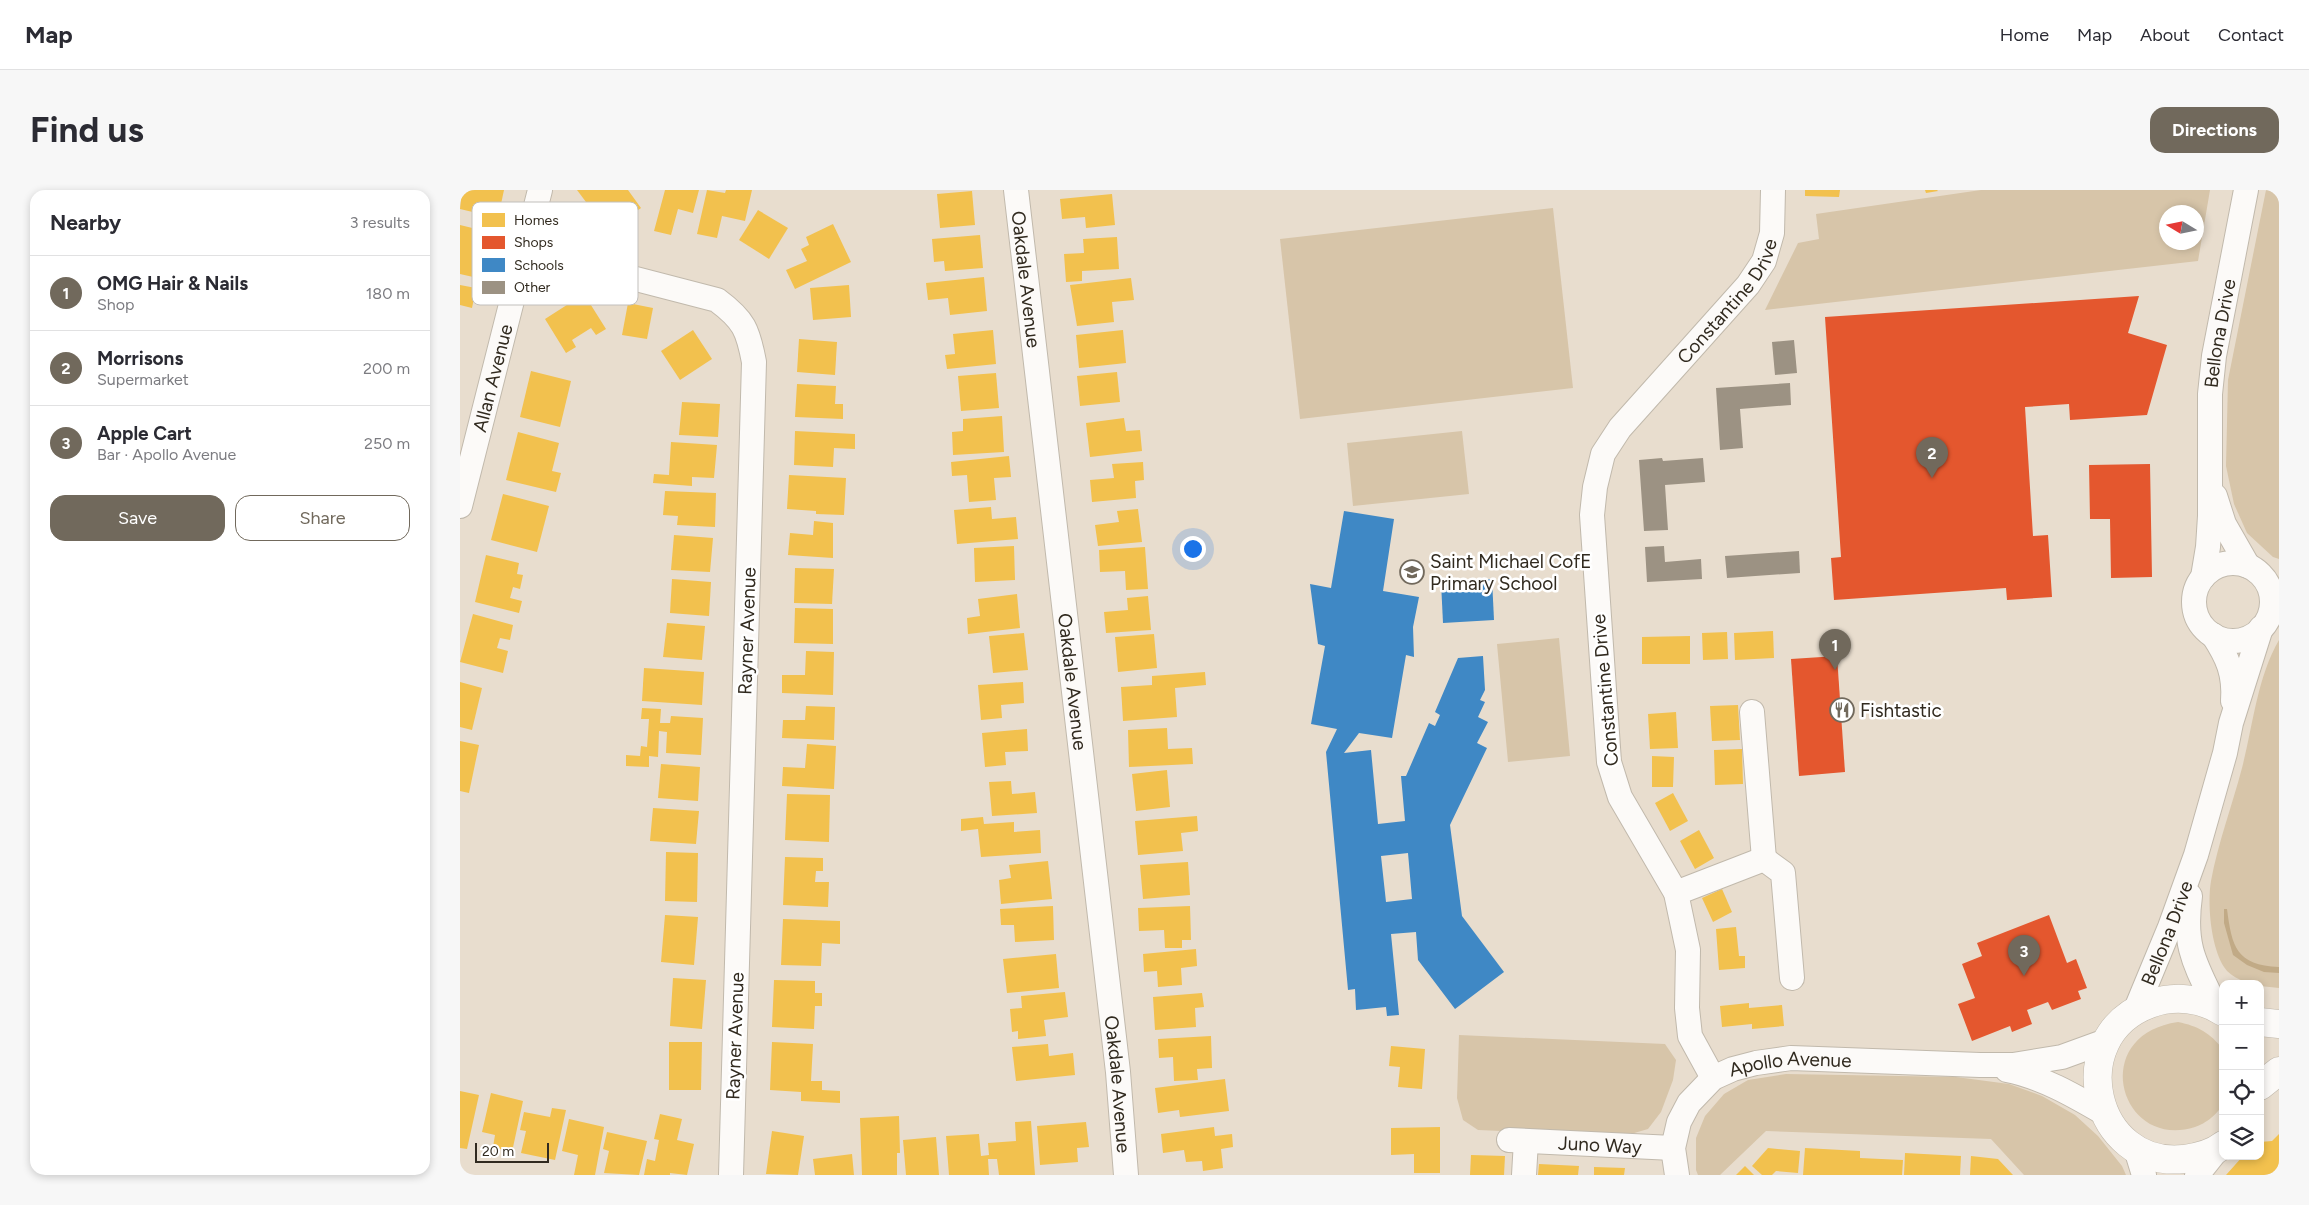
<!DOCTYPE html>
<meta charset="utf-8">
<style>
:root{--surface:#fff;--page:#f7f7f7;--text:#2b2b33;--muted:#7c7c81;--line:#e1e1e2;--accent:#71695c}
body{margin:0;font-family:Figtree,sans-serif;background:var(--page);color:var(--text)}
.controls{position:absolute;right:15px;bottom:15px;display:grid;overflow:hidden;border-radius:10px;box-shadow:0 2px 8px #0003}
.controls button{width:45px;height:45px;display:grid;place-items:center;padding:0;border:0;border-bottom:1px solid var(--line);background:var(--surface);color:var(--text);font:25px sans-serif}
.compass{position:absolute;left:1699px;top:15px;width:45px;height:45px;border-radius:50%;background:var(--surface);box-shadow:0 2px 8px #0003;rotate:280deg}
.scale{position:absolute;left:15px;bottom:12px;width:74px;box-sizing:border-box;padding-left:5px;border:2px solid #312a1f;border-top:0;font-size:14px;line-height:18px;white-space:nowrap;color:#312a1f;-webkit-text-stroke:4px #fff;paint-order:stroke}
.you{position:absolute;left:732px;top:358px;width:18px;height:18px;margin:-12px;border:4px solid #fff;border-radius:50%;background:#1a73e8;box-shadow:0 0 0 8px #1a73e833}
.badge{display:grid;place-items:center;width:32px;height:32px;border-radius:50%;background:var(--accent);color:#fff;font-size:16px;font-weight:700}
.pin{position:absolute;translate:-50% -41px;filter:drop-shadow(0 1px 2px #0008)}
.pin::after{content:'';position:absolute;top:26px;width:18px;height:15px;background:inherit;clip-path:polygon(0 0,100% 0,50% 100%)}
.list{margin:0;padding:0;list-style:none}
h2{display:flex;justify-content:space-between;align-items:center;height:65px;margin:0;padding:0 20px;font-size:21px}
h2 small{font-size:16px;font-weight:400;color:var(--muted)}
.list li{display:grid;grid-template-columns:32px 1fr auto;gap:15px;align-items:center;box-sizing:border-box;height:75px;padding:0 20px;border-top:1px solid var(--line)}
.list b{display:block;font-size:19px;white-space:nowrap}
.list p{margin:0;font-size:16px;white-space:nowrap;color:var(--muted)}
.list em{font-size:16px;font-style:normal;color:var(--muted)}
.actions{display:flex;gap:10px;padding:15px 20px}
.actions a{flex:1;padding:11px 0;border:1px solid var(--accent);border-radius:15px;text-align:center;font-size:18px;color:var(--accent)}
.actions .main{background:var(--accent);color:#fff}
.icon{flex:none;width:28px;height:28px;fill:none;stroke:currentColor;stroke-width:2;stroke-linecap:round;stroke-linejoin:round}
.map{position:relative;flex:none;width:1819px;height:985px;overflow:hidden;border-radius:15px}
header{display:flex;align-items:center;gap:30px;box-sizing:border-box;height:70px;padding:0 25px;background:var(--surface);border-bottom:1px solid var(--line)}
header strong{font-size:24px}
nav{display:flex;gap:28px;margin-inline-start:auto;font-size:18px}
.intro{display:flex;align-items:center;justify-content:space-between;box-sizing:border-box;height:120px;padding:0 30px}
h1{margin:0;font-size:35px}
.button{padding:12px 22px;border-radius:15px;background:var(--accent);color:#fff;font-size:18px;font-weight:700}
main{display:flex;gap:30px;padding:0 30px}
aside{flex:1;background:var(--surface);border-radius:15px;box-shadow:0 2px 8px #0003}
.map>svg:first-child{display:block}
.green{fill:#d7c5a9;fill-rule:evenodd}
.water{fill:#c1aa86}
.homes{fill:#f2c14e}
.shops{fill:#e4572e}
.schools{fill:#3f88c5;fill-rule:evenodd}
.building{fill:#9c9283}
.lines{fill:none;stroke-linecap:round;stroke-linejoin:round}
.street-casing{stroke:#c1b9ac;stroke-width:26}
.secondary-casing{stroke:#c1b9ac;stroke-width:29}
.street{stroke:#fcfaf8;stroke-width:24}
.secondary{stroke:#fcfaf8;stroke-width:28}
.labels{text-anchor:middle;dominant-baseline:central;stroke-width:5;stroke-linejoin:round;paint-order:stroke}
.street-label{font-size:19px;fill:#312a1f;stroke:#fff}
.poi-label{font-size:19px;fill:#312a1f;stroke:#fff;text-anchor:start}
.key{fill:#fff;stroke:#c1bfbc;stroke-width:1}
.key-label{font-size:14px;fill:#312a1f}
</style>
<header>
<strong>Map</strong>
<nav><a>Home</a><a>Map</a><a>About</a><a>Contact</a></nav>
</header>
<div class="intro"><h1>Find us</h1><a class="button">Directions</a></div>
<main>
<aside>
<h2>Nearby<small>3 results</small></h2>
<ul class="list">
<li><span class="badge">1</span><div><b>OMG Hair &amp; Nails</b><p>Shop</p></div><em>180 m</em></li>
<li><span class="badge">2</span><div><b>Morrisons</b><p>Supermarket</p></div><em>200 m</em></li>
<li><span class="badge">3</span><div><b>Apple Cart</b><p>Bar · Apollo Avenue</p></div><em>250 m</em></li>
</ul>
<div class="actions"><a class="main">Save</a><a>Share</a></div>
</aside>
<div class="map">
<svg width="1819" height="985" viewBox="0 0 1819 985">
<rect width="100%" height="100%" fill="#e8ddce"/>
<g class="green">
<path d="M 1521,0 L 1750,0 L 1738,71 L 1305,120 L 1338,53 L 1359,49 L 1356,24 ZM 1706,22 L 1736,22 L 1736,52 L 1706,52 Z"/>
<polygon points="1806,0 1819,0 1819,369 1813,367 1787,343 1774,314 1766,276 1768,190"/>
<polygon points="1093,18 1113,198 840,229 820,49"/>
<polygon points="1002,241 1009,304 893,316 887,253"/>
<polygon points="1099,448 1110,566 1048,572 1037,454"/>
<path d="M 1819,450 L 1819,798 L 1800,796 L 1800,794 C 1788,794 1771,788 1764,777 C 1751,757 1747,714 1751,691 C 1758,653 1772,616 1782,578 C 1793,536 1797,488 1819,450 Z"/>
<path d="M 1718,832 C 1738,836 1750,843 1763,859 C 1763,874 1766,898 1763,912 C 1760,923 1745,934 1735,937 C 1660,961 1627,845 1718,832 Z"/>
<polygon points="999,845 1205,854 1216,870 1213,890 1201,922 1188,939 1164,946 1018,940 1003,930 997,908"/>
<polygon points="1326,884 1496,887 1549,894 1582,906 1615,925 1638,946 1662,976 1666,985 1564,985 1531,949 1306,941 1260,985 1238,985 1236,980 1236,948 1245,926 1264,904 1288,890"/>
</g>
<path class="water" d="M 1764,719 L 1767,719 C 1772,757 1776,775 1819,777 L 1819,783 L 1804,782 L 1787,775 L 1773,765 L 1764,733 Z"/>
<g class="homes">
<polygon points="2,0 44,0 38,28 0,19"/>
<polygon points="117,0 168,0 181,18 169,27 165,21 144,36"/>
<polygon points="205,0 239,0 233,23 218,19 211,45 194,41"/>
<polygon points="247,0 265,3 266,0 292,0 285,31 262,26 257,48 237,44"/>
<polygon points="1345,0 1380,0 1379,7 1345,6"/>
<polygon points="1465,0 1477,0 1478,1 1466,3"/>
<polygon points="512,1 515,35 480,38 477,4"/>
<polygon points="652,4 655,35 626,38 625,27 602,29 600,9"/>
<polygon points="298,20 328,38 309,69 279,50"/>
<polygon points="373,34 391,72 335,99 326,80 347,71 341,59 349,55 346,47"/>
<polygon points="0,35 33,43 22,89 0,84"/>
<polygon points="520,45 523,78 485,81 484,71 474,72 472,49"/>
<polygon points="657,47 659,79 622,81 622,91 606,92 604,64 624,63 623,49"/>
<polygon points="524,87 527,121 490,125 488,108 468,110 466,93"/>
<polygon points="671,88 674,110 652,112 654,132 617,136 610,95"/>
<polygon points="0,95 16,98 12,118 0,115"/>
<polygon points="389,95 391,127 353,130 350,98"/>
<polygon points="124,104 146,139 136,145 131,138 112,150 116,157 106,163 85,129"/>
<polygon points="168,113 193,118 187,149 162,145"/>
<polygon points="233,140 252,169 220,190 201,161"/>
<polygon points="533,140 536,174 487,179 485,165 495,164 493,144"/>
<polygon points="663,140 666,173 619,178 616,145"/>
<polygon points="339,149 377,152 375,185 337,182"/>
<polygon points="71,181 111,191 100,237 60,227"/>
<polygon points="657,182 660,212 620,216 617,186"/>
<polygon points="536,183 539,218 501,221 498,186"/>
<polygon points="337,194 376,196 375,214 383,214 383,229 335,227"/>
<polygon points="222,212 260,214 258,247 219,245"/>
<polygon points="542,226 544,262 493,265 492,242 503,241 503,229"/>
<polygon points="664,228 666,241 680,240 682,261 630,267 626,233"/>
<polygon points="335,241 395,244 395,259 374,258 373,277 334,275"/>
<polygon points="58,242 99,253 92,281 101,283 96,302 46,290"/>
<polygon points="211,252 257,255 254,288 232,287 232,296 193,293 194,284 209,285"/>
<polygon points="549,266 551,287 534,288 536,310 509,312 507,285 492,286 491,272"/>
<polygon points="683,272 684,290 675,291 676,308 632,312 630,290 654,288 652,274"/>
<polygon points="329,285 386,288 384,325 356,324 356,321 327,319"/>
<polygon points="205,301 256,303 255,337 217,335 218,326 203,325"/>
<polygon points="43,304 89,316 77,362 31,350"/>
<polygon points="531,317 532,329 556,327 558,349 497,354 494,320"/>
<polygon points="678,319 682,352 638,356 635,335 659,332 657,321"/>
<polygon points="354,331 373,333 373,368 328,365 330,343 353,345"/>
<polygon points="214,345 253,348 250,382 211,380"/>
<polygon points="554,356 555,390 515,392 514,358"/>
<polygon points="685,357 688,399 666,400 665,381 640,382 639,360"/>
<polygon points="26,365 59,373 57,384 63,385 60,399 53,397 50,408 62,411 59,423 15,412"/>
<polygon points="335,378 374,379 372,414 334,413"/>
<polygon points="212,389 251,392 249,426 210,423"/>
<polygon points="557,404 560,438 508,444 507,428 520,426 518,409"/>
<polygon points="688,406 691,440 646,443 644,422 668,420 667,408"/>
<polygon points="335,418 373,419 373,454 334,453"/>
<polygon points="13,424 53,435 50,450 40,448 37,458 48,461 43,483 0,472"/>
<polygon points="207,433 245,436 242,470 203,467"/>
<polygon points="1313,441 1314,468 1275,470 1274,443"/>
<polygon points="1267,442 1268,469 1243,470 1242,443"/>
<polygon points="564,443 568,480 533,483 529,446"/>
<polygon points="694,444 697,478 658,482 655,447"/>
<polygon points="1230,446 1230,474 1182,474 1182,447"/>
<polygon points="346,461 374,462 373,505 322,503 322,485 345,485"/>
<polygon points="184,478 244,482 242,515 182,511"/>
<polygon points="745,482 746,495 715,498 717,527 663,531 661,497 692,495 692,486"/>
<polygon points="0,492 22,498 12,540 0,537"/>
<polygon points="563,492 564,513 541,515 542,528 521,530 518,495"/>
<polygon points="1278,515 1280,550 1252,551 1250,516"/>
<polygon points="346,516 375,517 374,550 322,548 323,530 345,530"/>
<polygon points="182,518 201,519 200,533 210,533 211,526 243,528 241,565 206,563 207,542 199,541 198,567 189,566 189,577 166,576 166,565 180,566 181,556 187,557 189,529 181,529"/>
<polygon points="1216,522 1218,558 1190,559 1188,524"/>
<polygon points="707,538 708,559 732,558 733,574 669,577 668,540"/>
<polygon points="567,539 568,561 545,562 546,575 525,577 522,543"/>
<polygon points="0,551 19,555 9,603 0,601"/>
<polygon points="347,554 376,556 374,599 322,596 323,577 345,578"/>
<polygon points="1282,559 1283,594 1255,595 1254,560"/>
<polygon points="1192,566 1214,567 1213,597 1192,597"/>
<polygon points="201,574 240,577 238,611 198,608"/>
<polygon points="707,580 710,617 676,621 672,584"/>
<polygon points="551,591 552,604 575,602 577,623 532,626 529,592"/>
<polygon points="1213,603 1228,631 1210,641 1195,613"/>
<polygon points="327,604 370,605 369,652 325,650"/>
<polygon points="193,618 239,621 236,654 190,651"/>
<polygon points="737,626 738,641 721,643 723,661 678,665 675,631"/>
<polygon points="523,627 524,634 554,632 554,642 580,640 581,663 521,667 518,639 501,641 501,629"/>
<polygon points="1239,640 1254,668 1235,679 1220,651"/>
<polygon points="206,662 238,663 237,712 205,711"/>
<polygon points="325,667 363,668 363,681 356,681 355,692 369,692 368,717 323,715"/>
<polygon points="588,671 592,709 541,714 539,690 551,688 549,675"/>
<polygon points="728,672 730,705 683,709 680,675"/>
<polygon points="1262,699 1272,722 1253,732 1242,708"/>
<polygon points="593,716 594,750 555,752 554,735 541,735 540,719"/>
<polygon points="730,716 731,750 722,750 722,758 705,758 704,740 679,741 678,718"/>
<polygon points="205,725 238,727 234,775 201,772"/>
<polygon points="323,729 380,731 380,754 362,753 361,776 321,775"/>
<polygon points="1276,737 1279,766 1285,766 1285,778 1259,780 1256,739"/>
<polygon points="736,759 737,776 721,778 722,795 698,797 697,781 684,782 683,764"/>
<polygon points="596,764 599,798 547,803 543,769"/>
<polygon points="213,788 246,790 242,839 210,836"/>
<polygon points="314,790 355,791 355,803 362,803 362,816 355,816 354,839 312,837"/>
<polygon points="605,802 608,827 584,830 586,846 558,849 558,841 552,842 550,819 562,818 561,806"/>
<polygon points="742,803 744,817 735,818 736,837 695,840 693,807"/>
<polygon points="1289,813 1289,818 1322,815 1324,836 1292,839 1292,834 1262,837 1260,816"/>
<polygon points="751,846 752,878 737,879 738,890 714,891 713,867 699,868 698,849"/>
<polygon points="209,852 242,852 241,900 209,900"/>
<polygon points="312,852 353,854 351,891 362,891 362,900 380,901 380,913 341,911 341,902 310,900"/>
<polygon points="588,854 589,866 613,863 615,885 556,891 552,857"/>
<polygon points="931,856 965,859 962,899 938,897 940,877 929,876"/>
<polygon points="765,889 769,921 720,927 719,920 698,923 695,898"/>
<polygon points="0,901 19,905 7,959 0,958"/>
<polygon points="31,903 63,911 52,962 33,957 35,945 22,942"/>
<polygon points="92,918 106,920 95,970 61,963 66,941 60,940 64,922 90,927"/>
<polygon points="200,924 222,929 217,950 234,954 227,985 210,983 210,985 184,985 187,969 195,971 199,950 194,949"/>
<polygon points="439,926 440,963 437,963 437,985 402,985 400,928"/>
<polygon points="109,929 144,937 135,985 114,985 118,965 102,961"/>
<polygon points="571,931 575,985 539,985 537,969 528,969 529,985 489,985 486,946 519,944 521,966 529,965 528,953 556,951 555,932"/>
<polygon points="626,932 629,957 617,958 618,972 580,975 577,936"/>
<polygon points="754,937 755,946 772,944 773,957 761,959 763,978 743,981 742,971 726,972 724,960 703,963 701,944"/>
<polygon points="980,937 980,983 954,983 954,964 931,965 931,938"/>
<polygon points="312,941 344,946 338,985 306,984"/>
<polygon points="147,942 187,951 179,985 144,983 149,961 143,959"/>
<polygon points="1819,944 1819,981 1815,985 1766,985 1783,966 1800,966 1800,952 1812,951"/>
<polygon points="476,947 479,985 446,985 443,950"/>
<polygon points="1308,958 1340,961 1338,983 1316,981 1312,985 1302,985 1292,976"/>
<polygon points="1345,958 1400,961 1400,968 1443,970 1442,985 1343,985"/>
<polygon points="1445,963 1501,966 1500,985 1444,985"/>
<polygon points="392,964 394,985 355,985 353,969"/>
<polygon points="1011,965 1045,966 1044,985 1010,985"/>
<polygon points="1511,966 1538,969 1553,985 1510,985"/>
<polygon points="1079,974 1119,976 1118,985 1078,985"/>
<polygon points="1285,976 1294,985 1276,985"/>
<polygon points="1134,977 1165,978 1164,985 1134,985"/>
</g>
<g class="shops">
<polygon points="1679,106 1668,143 1707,155 1687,225 1610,230 1609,214 1565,217 1573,346 1588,345 1592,407 1547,410 1546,398 1374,410 1371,368 1381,367 1365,127"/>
<polygon points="1690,274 1692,387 1651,388 1650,329 1630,329 1629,275"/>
<polygon points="1377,466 1385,582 1339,586 1331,469"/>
<polygon points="1589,725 1607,773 1616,769 1627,798 1618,801 1621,809 1592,820 1588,812 1567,820 1572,834 1552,842 1550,836 1512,851 1498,814 1515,808 1502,774 1522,766 1517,753"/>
</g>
<g class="schools">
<path d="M 884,321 L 934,329 L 923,401 L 959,407 L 953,437 L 954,467 L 946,465 L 932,548 L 899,543 L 884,563 L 911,560 L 918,634 L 945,631 L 941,586 L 946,586 L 969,533 L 975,536 L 980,525 L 975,522 L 998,468 L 1023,466 L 1025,500 L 1020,510 L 1025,512 L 1018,527 L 1028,532 L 1017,553 L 1027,558 L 990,635 L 1002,726 L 1044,782 L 995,819 L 958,770 L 956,742 L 931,744 L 939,825 L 927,826 L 926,817 L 896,820 L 895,799 L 888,800 L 866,562 L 877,539 L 851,534 L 865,456 L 858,454 L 850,394 L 871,398 ZM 948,663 L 952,709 L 926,712 L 921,666 Z"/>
<polygon points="1032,389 1034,430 983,433 981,392"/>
</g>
<g class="building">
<polygon points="1334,150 1337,183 1315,185 1312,152"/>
<polygon points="1330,193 1331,215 1280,219 1283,258 1260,260 1256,198"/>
<polygon points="1202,268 1203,271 1243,268 1245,292 1205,295 1208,340 1184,341 1179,270"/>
<polygon points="1204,356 1205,372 1241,369 1242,389 1187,392 1185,357"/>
<polygon points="1339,361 1340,383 1267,388 1265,366"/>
</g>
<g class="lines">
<g class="street-casing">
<g id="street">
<path id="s1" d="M 556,0 L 658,882 L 666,985"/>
<path d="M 64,60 L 257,110 C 284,130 288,140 294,172 L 271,985"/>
<polyline points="1755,306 1764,334 1788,376"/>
<path id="s2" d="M 0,316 L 80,0"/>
<circle cx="1773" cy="412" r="39"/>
<path id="s3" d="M 1743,387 L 1748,357 L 1750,326 L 1750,204 L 1754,166 L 1786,0"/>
<path d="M 1753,445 C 1768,468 1775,484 1773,511"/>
<polyline points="1292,522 1304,669"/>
<polyline points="1216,703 1304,669 1323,683 1332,788"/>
<path d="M 1730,706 C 1723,757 1735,774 1756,817"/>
<path id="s4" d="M 1676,819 L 1710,737 L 1736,665 L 1765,563 L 1771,533 L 1801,438"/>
<path d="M 1547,880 C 1582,887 1613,905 1644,923"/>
<path id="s5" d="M 1253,888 L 1230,846 L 1227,818 L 1228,760 L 1216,703 L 1160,607 L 1149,572 L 1132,325 L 1135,297 L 1143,264 L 1160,238 L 1288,95 L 1304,71 L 1312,43 L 1313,0"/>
<path id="s6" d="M 1049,950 L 1213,958"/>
<polyline points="1676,959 1684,985"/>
<polyline points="1064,985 1066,951"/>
<path id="s7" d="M 1217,985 L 1213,958 L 1219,932 L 1229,913 L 1253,888 L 1273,879 L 1296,873 L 1331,868 L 1520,875 L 1553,875 L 1602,867 L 1646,851"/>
<polyline points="1737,985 1757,960"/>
</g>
</g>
<g class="secondary-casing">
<g id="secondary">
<path d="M 1763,822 C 1742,808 1714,805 1690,814 C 1602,846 1633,979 1724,969 C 1738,967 1752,964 1763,955"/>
<polyline points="1800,832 1819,834"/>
<polyline points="1800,896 1819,881"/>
</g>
</g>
<use href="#street" class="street"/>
<use href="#secondary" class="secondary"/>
</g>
<defs>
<g id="school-ring" transform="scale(1.25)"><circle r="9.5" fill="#fff" stroke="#71695c" stroke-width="1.5"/><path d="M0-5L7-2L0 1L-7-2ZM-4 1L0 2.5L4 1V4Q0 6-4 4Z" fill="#71695c"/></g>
<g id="restaurant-ring" transform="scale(1.25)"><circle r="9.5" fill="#fff" stroke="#71695c" stroke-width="1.5"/><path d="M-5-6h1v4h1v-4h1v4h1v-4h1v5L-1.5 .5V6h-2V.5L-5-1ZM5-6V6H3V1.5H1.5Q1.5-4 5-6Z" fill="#71695c"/></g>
</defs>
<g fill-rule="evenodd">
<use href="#school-ring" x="952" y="382"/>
<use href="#restaurant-ring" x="1382" y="520"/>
</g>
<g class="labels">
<g class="street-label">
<text stroke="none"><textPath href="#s1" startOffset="90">Oakdale Avenue</textPath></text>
<text stroke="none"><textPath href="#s5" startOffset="848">Constantine Drive</textPath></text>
<text stroke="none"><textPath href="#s3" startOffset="245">Bellona Drive</textPath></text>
<text stroke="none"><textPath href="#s2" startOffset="132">Allan Avenue</textPath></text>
<text transform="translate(287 441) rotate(-88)">Rayner Avenue</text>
<text stroke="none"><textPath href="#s1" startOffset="495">Oakdale Avenue</textPath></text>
<text transform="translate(1145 500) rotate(-95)">Constantine Drive</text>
<text stroke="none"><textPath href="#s4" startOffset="82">Bellona Drive</textPath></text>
<text transform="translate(275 846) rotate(-88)">Rayner Avenue</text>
<text stroke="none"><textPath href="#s7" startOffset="190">Apollo Avenue</textPath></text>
<text stroke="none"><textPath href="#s1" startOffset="900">Oakdale Avenue</textPath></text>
<text stroke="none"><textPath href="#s6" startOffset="91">Juno Way</textPath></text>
</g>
<g class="poi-label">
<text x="970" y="371">Saint Michael CofE<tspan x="970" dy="22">Primary School</tspan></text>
<text x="1400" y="520">Fishtastic</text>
</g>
</g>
<rect x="12" y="12" width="166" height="103" rx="8" class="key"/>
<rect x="22" y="23" width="23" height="14" fill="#f2c14e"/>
<rect x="22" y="46" width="23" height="13" fill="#e4572e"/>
<rect x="22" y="68" width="23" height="14" fill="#3f88c5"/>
<rect x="22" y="91" width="23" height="13" fill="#9c9283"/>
<g class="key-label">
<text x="54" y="35">Homes</text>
<text x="54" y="57">Shops</text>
<text x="54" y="80">Schools</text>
<text x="54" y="102">Other</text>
</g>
</svg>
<div class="controls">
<button>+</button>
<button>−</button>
<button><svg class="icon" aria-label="locate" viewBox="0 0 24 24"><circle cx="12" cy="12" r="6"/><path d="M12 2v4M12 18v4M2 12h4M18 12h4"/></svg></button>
<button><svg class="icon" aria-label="layers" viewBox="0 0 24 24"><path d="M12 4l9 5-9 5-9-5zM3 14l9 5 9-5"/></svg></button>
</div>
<svg class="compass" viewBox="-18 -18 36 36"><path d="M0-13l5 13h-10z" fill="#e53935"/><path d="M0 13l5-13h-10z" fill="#7c7c81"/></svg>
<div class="scale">20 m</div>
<div class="you"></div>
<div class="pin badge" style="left:1375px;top:480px">1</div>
<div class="pin badge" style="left:1472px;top:288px">2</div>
<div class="pin badge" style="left:1564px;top:786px">3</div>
</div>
</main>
